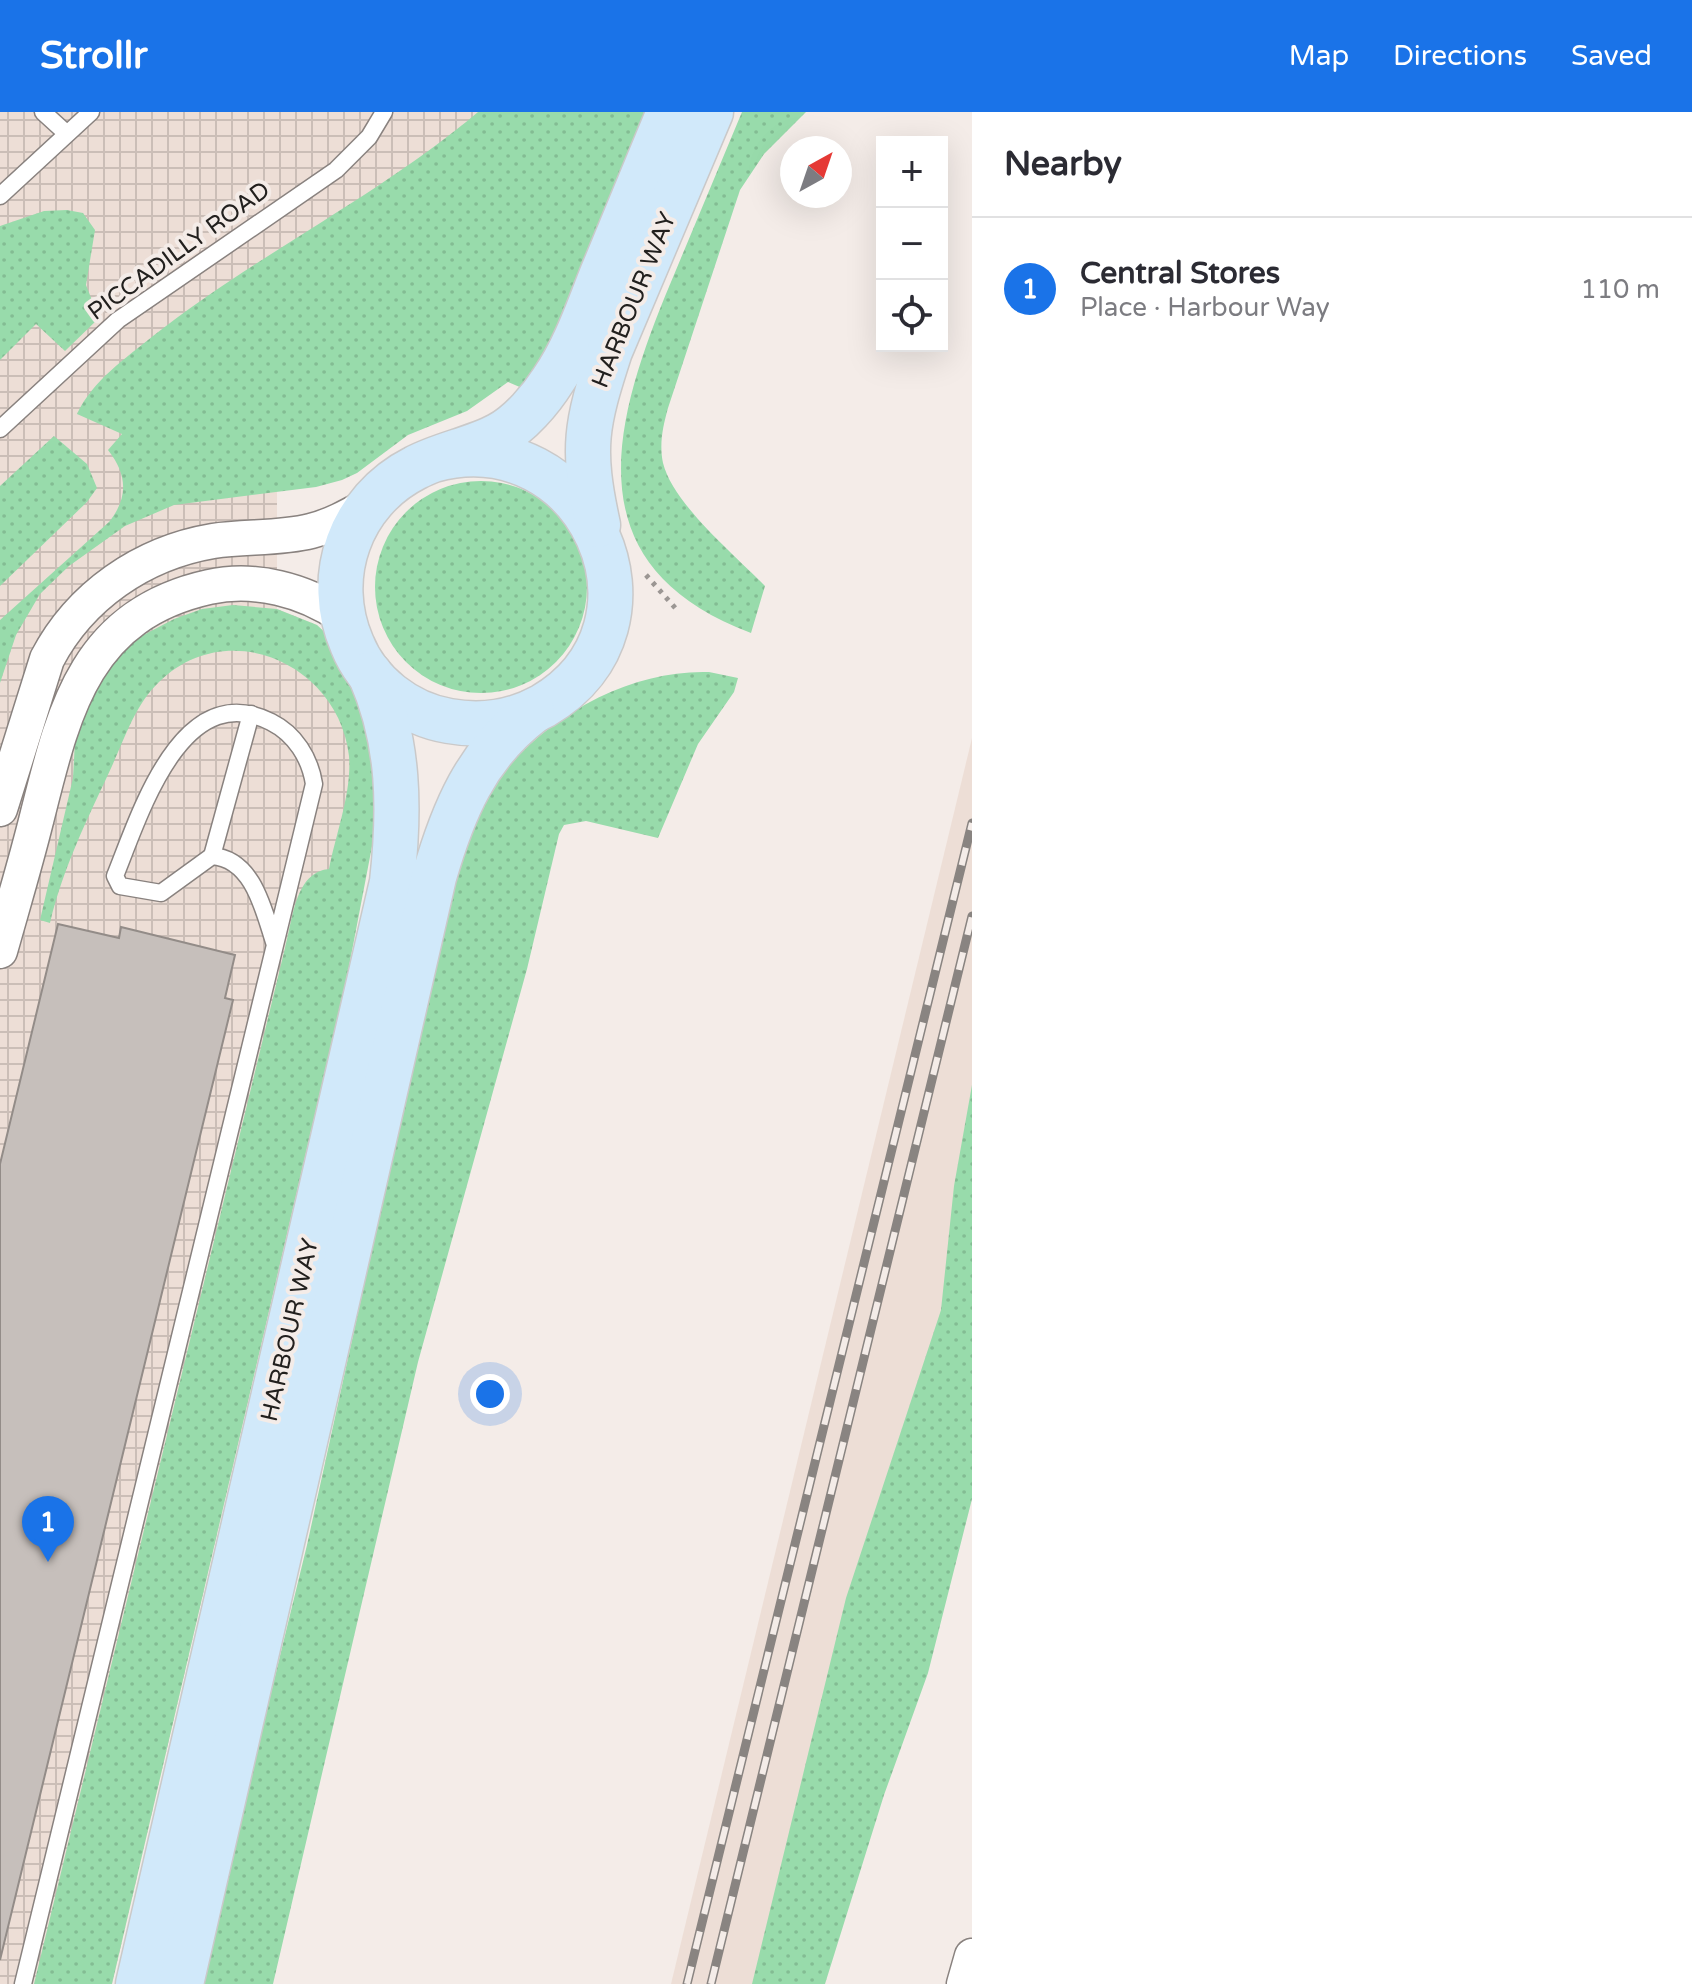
<!DOCTYPE html>
<meta charset="utf-8">
<style>
:root{--surface:#fff;--page:#f7f7f7;--text:#2b2b33;--muted:#7c7c81;--line:#e1e1e2;--accent:#1a73e8}
body{margin:0;font-family:"Varela Round",sans-serif;background:var(--page);color:var(--text)}
.controls{position:absolute;right:24px;top:24px;display:grid;overflow:hidden;border-radius:0px;box-shadow:0 8px 32px #0002}
.controls button{width:72px;height:72px;display:grid;place-items:center;padding:0;border:0;border-bottom:2px solid var(--line);background:var(--surface);color:var(--text);font:40px sans-serif}
.compass{position:absolute;left:780px;top:24px;width:72px;height:72px;border-radius:50%;background:var(--surface);box-shadow:0 8px 32px #0002;rotate:40deg}
.you{position:absolute;left:490px;top:1282px;width:28px;height:28px;margin:-20px;border:6px solid #fff;border-radius:50%;background:#1a73e8;box-shadow:0 0 0 12px #1a73e833}
.badge{display:grid;place-items:center;width:52px;height:52px;border-radius:50%;background:var(--accent);color:#fff;font-size:26px;font-weight:700}
.pin{position:absolute;translate:-50% -66px;filter:drop-shadow(0 2px 4px #0008)}
.pin::after{content:'';position:absolute;top:42px;width:28px;height:24px;background:inherit;clip-path:polygon(0 0,100% 0,50% 100%)}
.list{margin:0;padding:0;list-style:none}
h2{display:flex;justify-content:space-between;align-items:center;height:104px;margin:0;padding:0 32px;font-size:34px}
h2 small{font-size:26px;font-weight:400;color:var(--muted)}
.list li{display:grid;grid-template-columns:52px 1fr auto;gap:24px;align-items:center;box-sizing:border-box;height:144px;padding:0 32px;border-top:2px solid var(--line)}
.list b{display:block;font-size:30px;white-space:nowrap}
.list p{margin:0;font-size:26px;white-space:nowrap;color:var(--muted)}
.list em{font-size:26px;font-style:normal;color:var(--muted)}
.icon{flex:none;width:44px;height:44px;fill:none;stroke:currentColor;stroke-width:2;stroke-linecap:round;stroke-linejoin:round}
.map{position:relative;flex:none;width:972px;height:1872px;overflow:hidden}
header{display:flex;align-items:center;gap:48px;box-sizing:border-box;height:112px;padding:0 40px;background:var(--accent);color:#fff}
header strong{font-size:38px}
nav{display:flex;gap:44px;margin-inline-start:auto;font-size:28px}
main{display:flex}
aside{flex:1;background:var(--surface)}
.map>svg:first-child{display:block}
.built{fill:#edded6}
.industrial{fill:url(#industrial-grid)}
.grass{fill:url(#grass-dots)}
.building{fill:#c6bfbb;stroke:#938c88;stroke-width:2}
.lines{fill:none;stroke-linecap:round;stroke-linejoin:round}
.lane-casing{stroke:#89827f;stroke-width:19}
.street-casing{stroke:#89827f;stroke-width:37}
.primary-casing{stroke:#cac9c9;stroke-width:47}
.path{stroke:#9b9693;stroke-width:5;stroke-dasharray:4 6;stroke-linecap:butt}
.lane{stroke:#fff;stroke-width:16}
.street{stroke:#fff;stroke-width:34}
.primary{stroke:#d1e9fa;stroke-width:44}
.rail-casing{stroke:#898481;stroke-width:9}
.rail{stroke:#f4ece8;stroke-width:6;stroke-dasharray:18;stroke-linecap:butt}
.labels{text-anchor:middle;dominant-baseline:central;stroke-width:8;stroke-linejoin:round;paint-order:stroke}
.street-label{font-size:24px;fill:#22201e;stroke:#f4ece8}
</style>
<header>
<strong>Strollr</strong>
<nav><a>Map</a><a>Directions</a><a>Saved</a></nav>
</header>
<main>
<div class="map">
<svg width="972" height="1872" viewBox="0 0 972 1872">
<defs>
<pattern id="industrial-grid" width="8" height="8" patternUnits="userSpaceOnUse" patternTransform="scale(2)"><rect width="8" height="8" fill="#edded6"/><path d="M0 4h8M4 0v8" fill="none" stroke="#cbbeb7"/></pattern>
<pattern id="grass-dots" width="8" height="8" patternUnits="userSpaceOnUse" patternTransform="scale(2)"><rect width="8" height="8" fill="#98dbab"/><path d="M2 2h.1M6 6h.1" fill="none" stroke="#83bc93" stroke-width="1.8" stroke-linecap="round"/></pattern>
</defs>
<rect width="100%" height="100%" fill="#f4ece8"/>
<polygon class="built" points="972,626 972,1139 785,1872 671,1872"/>
<polygon class="industrial" points="0,0 598,0 277,341 277,497 317,513 360,581 334,920 112,1872 0,1872"/>
<g class="grass">
<path d="M 478,0 L 651,0 L 551,237 L 522,276 L 508,270 L 467,299 L 408,323 L 357,361 L 342,368 L 316,375 L 174,393 L 125,414 L 69,454 L 40,482 L 16,523 L 0,571 L 0,508 L 109,410 C 129,385 127,362 108,338 L 122,322 L 77,302 C 93,268 125,247 153,224 C 256,143 377,85 478,0 Z"/>
<path d="M 742,0 L 806,0 L 764,42 L 740,78 L 668,296 C 663,314 659,332 663,351 C 673,392 735,443 765,474 L 751,521 C 565,451 616,300 676,158 C 698,105 720,53 742,0 Z"/>
<polygon points="67,98 83,101 95,118 86,173 99,206 65,239 36,212 0,248 0,114 44,99"/>
<polygon points="54,324 87,352 97,376 87,390 0,474 0,374"/>
<circle cx="481" cy="475" r="106"/>
<path d="M 233,493 L 277,497 L 317,513 L 329,524 L 369,612 L 378,703 L 347,865 L 112,1872 L 34,1872 L 285,836 C 293,807 295,760 329,757 C 336,721 352,680 349,644 C 339,553 228,502 159,570 C 136,592 125,625 112,654 C 88,706 63,755 50,811 L 40,808 L 73,666 L 76,610 L 111,554 L 134,528 L 174,507 L 202,497 Z"/>
<path d="M 709,560 L 738,566 L 734,580 L 698,632 L 658,726 L 586,709 L 564,713 L 559,722 L 527,857 L 418,1250 L 273,1872 L 200,1872 L 307,1433 L 448,790 C 458,762 464,730 477,703 C 516,620 618,557 709,560 Z"/>
<polygon points="972,973 972,1387 928,1561 884,1683 825,1872 752,1872 846,1486 941,1198 954,1074"/>
</g>
<polygon class="building" points="58,812 119,826 121,815 235,843 225,886 233,888 0,1848 0,1052"/>
<g class="lines">
<g class="lane-casing">
<g id="lane">
<polyline points="43,0 66,21"/>
<polyline points="0,84 91,0"/>
<polyline points="0,317 118,208 336,58 369,25 384,0"/>
<polyline points="212,744 251,602"/>
<path d="M 23,1872 L 275,833 L 314,672 C 310,646 295,622 271,610 C 181,564 139,705 115,764 L 120,774 L 161,781 L 212,744 C 254,747 264,800 275,833"/>
</g>
</g>
<g class="street-casing">
<g id="street">
<path d="M 0,697 L 47,547 C 80,484 142,441 213,429 C 245,424 280,427 311,419 C 331,414 349,404 367,394"/>
<path d="M 0,839 C 12,796 25,753 36,709 C 63,602 83,503 209,475 C 255,465 304,478 342,504"/>
<polyline points="964,1872 972,1844"/>
</g>
</g>
<g class="primary-casing">
<g id="primary">
<path d="M 433,348 C 588,306 681,513 543,594 C 514,610 482,615 449,609 C 407,602 368,572 352,532 C 323,465 350,389 415,356 C 441,342 473,337 499,323 C 520,312 541,287 553,268 C 575,236 588,197 602,162 C 624,108 647,54 669,0"/>
<path d="M 598,413 C 581,335 586,313 610,239 L 711,0"/>
<path d="M 138,1872 L 392,770 C 400,698 400,630 370,562"/>
<path d="M 181,1872 L 434,765 C 453,699 476,643 532,600"/>
</g>
</g>
<polyline class="path" points="646,463 677,498"/>
<use href="#lane" class="lane"/>
<use href="#street" class="street"/>
<use href="#primary" class="primary"/>
<g class="rail-casing">
<g id="rail">
<polyline points="687,1872 972,711"/>
<polyline points="711,1872 972,804"/>
</g>
</g>
<use href="#rail" class="rail"/>
</g>
<g class="labels">
<g class="street-label">
<text transform="translate(179 139) rotate(-36)">PICCADILLY ROAD</text>
<text transform="translate(634 188) rotate(-68)">HARBOUR WAY</text>
<text transform="translate(290 1218) rotate(-77)">HARBOUR WAY</text>
</g>
</g>
</svg>
<div class="controls">
<button>+</button>
<button>−</button>
<button><svg class="icon" aria-label="locate" viewBox="0 0 24 24"><circle cx="12" cy="12" r="6"/><path d="M12 2v4M12 18v4M2 12h4M18 12h4"/></svg></button>
</div>
<svg class="compass" viewBox="-18 -18 36 36"><path d="M0-13l5 13h-10z" fill="#e53935"/><path d="M0 13l5-13h-10z" fill="#7c7c81"/></svg>
<div class="you"></div>
<div class="pin badge" style="left:48px;top:1450px">1</div>
</div>
<aside>
<h2>Nearby<small></small></h2>
<ul class="list">
<li><span class="badge">1</span><div><b>Central Stores</b><p>Place · Harbour Way</p></div><em>110 m</em></li>
</ul>
</aside>
</main>
